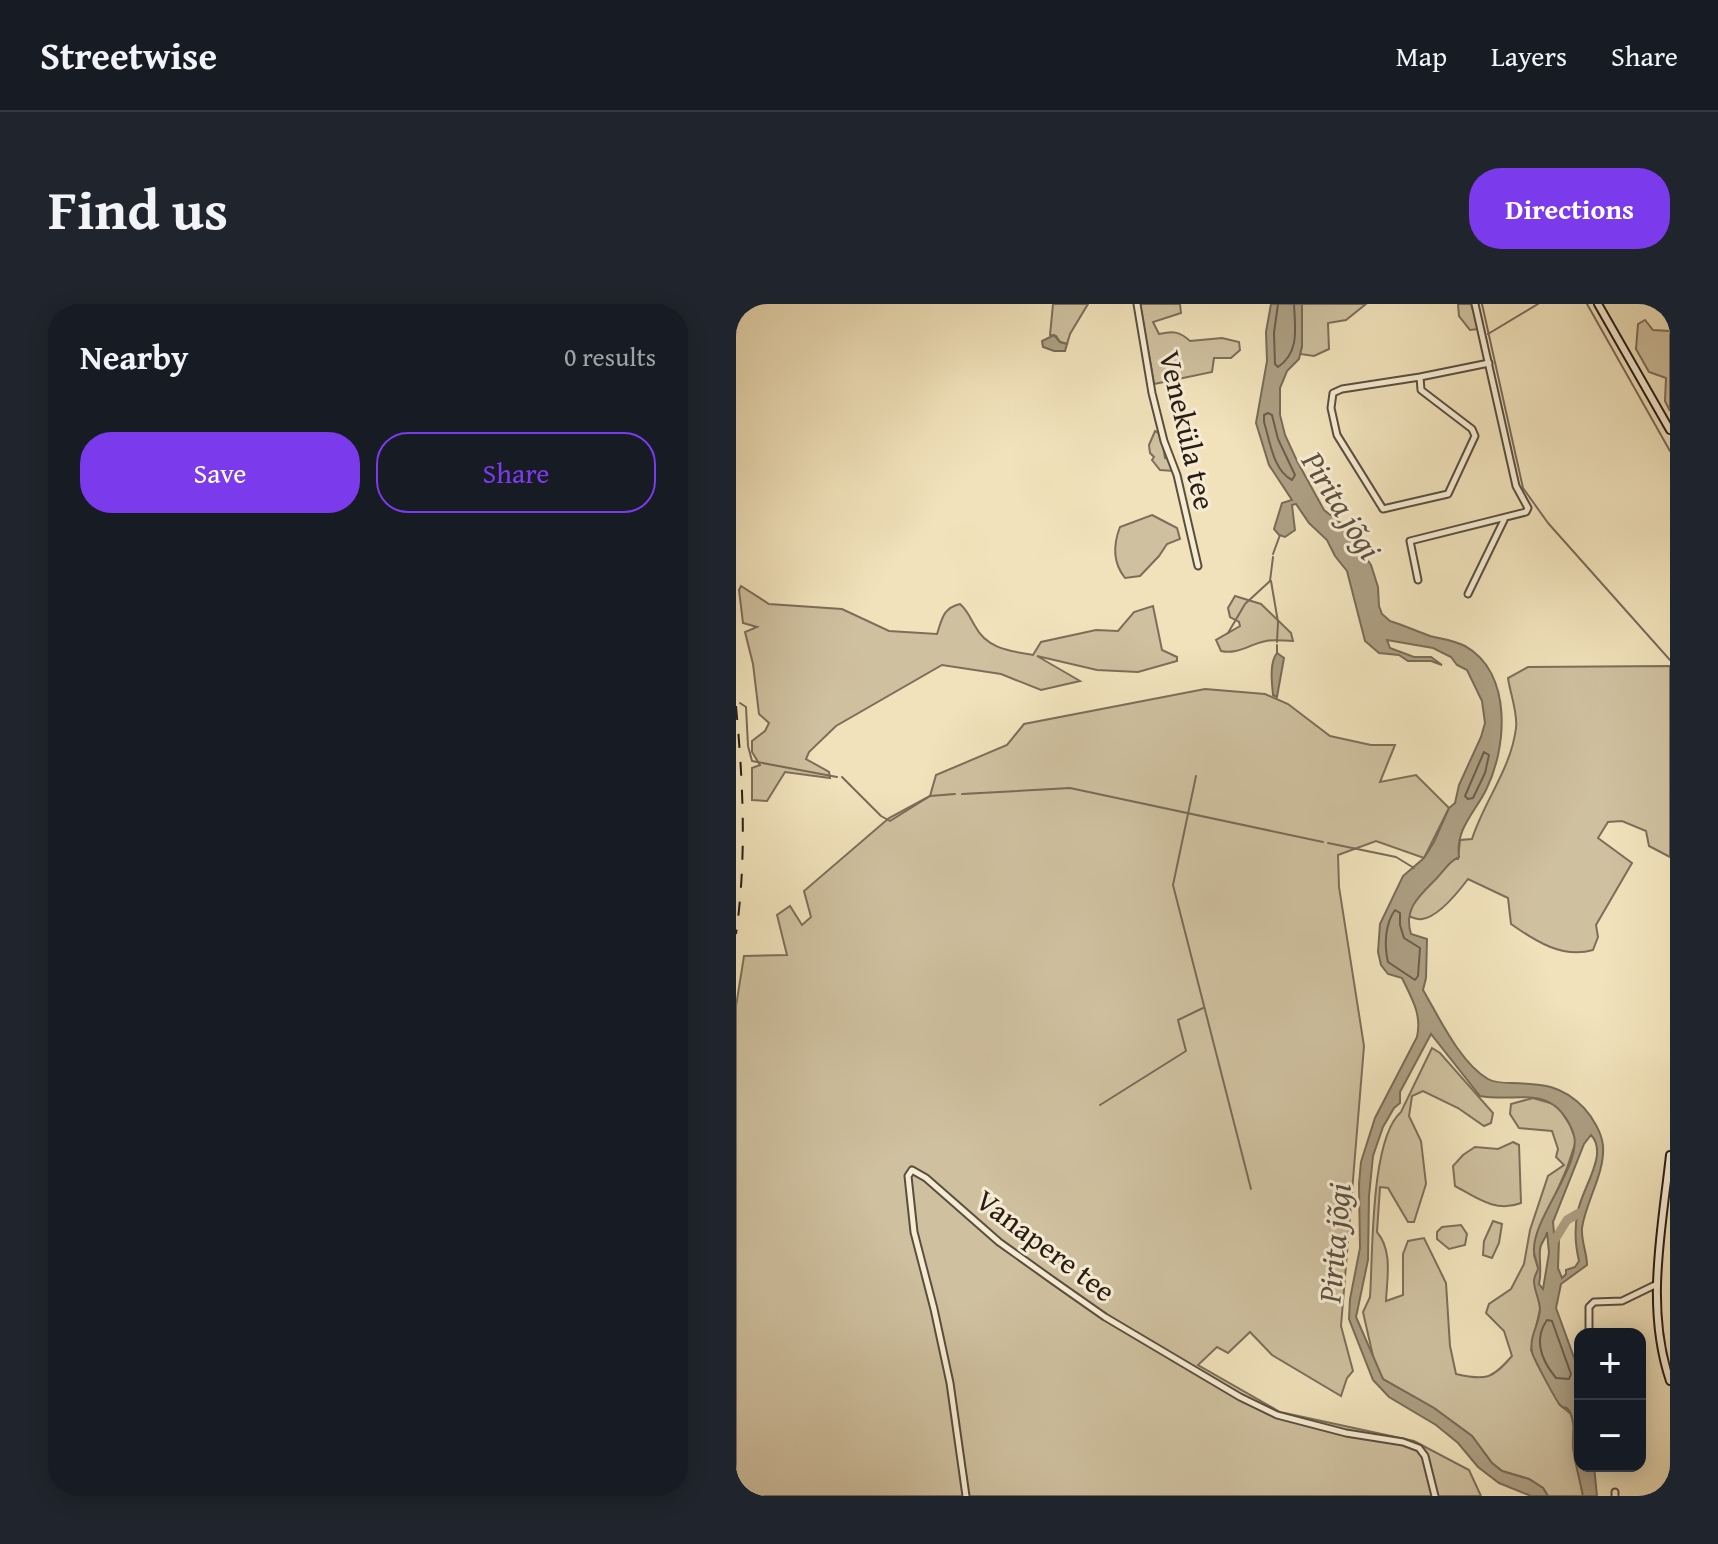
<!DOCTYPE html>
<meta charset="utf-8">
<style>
:root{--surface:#171b24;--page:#20242c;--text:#f1f3f6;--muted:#9ea1a6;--line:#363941;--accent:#7c3aed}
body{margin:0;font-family:"Gentium Book Plus",serif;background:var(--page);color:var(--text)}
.controls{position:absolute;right:24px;bottom:24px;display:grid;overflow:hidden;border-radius:16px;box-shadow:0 4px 20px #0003}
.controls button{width:72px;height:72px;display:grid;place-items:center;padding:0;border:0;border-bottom:2px solid var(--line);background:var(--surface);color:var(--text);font:40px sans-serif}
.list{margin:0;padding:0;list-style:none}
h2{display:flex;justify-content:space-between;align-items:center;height:104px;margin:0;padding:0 32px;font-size:34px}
h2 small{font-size:26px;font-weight:400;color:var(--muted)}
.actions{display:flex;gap:16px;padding:24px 32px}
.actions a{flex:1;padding:18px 0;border:2px solid var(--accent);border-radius:32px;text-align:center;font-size:28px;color:var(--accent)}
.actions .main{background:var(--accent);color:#fff}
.map{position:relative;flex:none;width:934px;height:1192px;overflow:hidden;border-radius:32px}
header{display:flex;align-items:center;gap:48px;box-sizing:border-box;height:112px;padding:0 40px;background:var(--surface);border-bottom:2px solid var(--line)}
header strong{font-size:38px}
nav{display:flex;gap:44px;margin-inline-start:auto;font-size:28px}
.intro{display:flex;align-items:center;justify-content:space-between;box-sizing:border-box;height:192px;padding:0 48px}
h1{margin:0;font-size:56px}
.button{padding:20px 36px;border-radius:32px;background:var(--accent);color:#fff;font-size:28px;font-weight:700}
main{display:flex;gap:48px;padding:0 48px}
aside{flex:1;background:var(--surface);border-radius:32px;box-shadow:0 4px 20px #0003}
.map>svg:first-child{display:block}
.green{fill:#cfc09f;stroke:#7c6e5a;stroke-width:2}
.water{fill:#ad9f83;stroke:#786b57;stroke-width:2;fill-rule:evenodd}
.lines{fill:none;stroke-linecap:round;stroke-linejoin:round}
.shore{stroke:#6a5e4c;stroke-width:2}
.stream{stroke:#786b57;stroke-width:2}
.river{stroke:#ad9f83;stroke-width:9}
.street-casing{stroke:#5a4e3e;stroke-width:9}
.secondary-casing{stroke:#281c15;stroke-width:10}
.street{stroke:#f6ecd3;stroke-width:5}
.secondary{stroke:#f6ecd3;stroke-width:6}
.rail{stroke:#281c15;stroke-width:2;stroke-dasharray:14 14;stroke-linecap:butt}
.labels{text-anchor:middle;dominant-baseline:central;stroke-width:6;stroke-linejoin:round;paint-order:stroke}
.street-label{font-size:30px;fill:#281c15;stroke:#f6ecd3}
.water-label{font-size:32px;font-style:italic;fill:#5d5041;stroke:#f6ecd3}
</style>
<header>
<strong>Streetwise</strong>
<nav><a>Map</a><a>Layers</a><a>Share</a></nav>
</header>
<div class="intro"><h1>Find us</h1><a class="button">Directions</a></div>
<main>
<aside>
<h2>Nearby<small>0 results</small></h2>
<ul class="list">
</ul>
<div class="actions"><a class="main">Save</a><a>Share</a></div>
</aside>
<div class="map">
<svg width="934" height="1192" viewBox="0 0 934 1192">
<rect width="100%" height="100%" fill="#f1e2bb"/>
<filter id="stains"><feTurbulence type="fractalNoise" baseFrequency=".0025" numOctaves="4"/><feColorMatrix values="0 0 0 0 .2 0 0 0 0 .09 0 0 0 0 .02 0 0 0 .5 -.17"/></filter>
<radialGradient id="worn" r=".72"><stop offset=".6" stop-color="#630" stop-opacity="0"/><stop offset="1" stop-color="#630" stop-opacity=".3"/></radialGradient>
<g class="green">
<polygon points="317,0 352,0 334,30 331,40 324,38 320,32 314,31"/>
<path d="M 404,0 L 444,0 L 445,9 L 417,18 L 423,30 C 437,27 443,27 454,37 L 486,34 L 503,38 L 504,46 L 495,54 L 478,54 L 476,68 L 418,80 Z"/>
<polygon points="566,0 630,0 610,16 592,19 593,45 578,52 564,50 566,42"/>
<polygon points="722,0 735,0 743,25 734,26 723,12"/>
<polygon points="909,16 917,26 934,27 934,107 929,97 930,74 913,68 900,45 902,20"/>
<polygon points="419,127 425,130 429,154 433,155 437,167 424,166 416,156 418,153 414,149 413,141"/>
<path d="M 416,211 L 441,224 L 444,235 L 431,240 L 423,252 L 404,272 L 389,274 C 377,259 377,241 384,223 Z"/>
<path d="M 5,282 L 33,300 L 106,305 L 153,327 L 201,330 C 206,315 207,304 224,300 C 232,307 234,314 239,322 C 251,345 274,347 297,351 L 305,338 L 360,326 L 382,327 L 398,308 L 417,302 L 426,346 L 441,353 L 441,357 L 402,368 L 361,366 L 301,352 L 344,377 L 305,386 L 265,370 L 206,361 L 100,422 L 73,448 L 70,455 L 93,468 L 94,474 L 49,468 L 31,497 L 16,496 L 16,464 L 24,461 L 16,448 L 16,437 L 29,427 L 33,419 L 23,410 L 17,360 L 9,328 L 21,323 L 7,319 L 3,286 Z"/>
<path d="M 499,292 L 525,300 L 555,329 L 557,337 C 548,337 538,335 530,337 C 514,340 501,351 485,347 L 480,336 L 504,322 L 503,318 L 494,313 L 492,304 Z"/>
<path d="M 934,362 L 934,553 L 913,542 L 910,527 L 886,517 L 872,518 L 862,534 L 896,559 L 860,621 L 862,633 L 857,646 C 827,655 799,637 775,620 L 772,594 L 732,575 C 723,587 702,613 686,615 C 681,616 676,613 672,612 L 670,582 L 697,554 L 722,555 L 724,536 L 736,535 C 748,497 775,465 780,424 C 782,409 774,389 772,374 L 792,363 Z"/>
<polygon points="469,385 529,390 552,400 594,432 635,441 659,441 644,478 680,471 713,504 688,554 640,537 602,551 603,583 628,742 605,1022 617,1067 611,1074 605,1092 536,1051 514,1028 492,1049 481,1043 462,1061 544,1108 678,1137 733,1166 745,1192 0,1192 0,702 8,652 51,651 41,611 54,602 66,621 75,613 68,587 153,514 194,492 200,471 271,441 288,420"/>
<path d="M 696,744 L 704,749 L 757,809 L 755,819 L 748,822 L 722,804 L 687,787 L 676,792 L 673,812 L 685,837 L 690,880 L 678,918 L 672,918 L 652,884 L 644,883 L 641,928 C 657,947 651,974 650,997 L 667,991 L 667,950 L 672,937 L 688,934 L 710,979 L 714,1042 L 720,1070 C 750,1077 756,1075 776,1052 L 768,1027 L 750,1009 L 753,1000 L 775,985 L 788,960 L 794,926 L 812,872 L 828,861 L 820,853 L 822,845 L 816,827 L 783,824 L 774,810 L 775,800 L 797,794 L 821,801 L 834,821 L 840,837 L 831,864 L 800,936 L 798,951 L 802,964 L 804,1005 L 795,1046 L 824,1101 L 835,1110 L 838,1123 L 837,1142 L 847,1192 L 812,1192 L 807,1184 L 793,1175 L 766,1167 L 756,1159 L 736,1132 L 698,1104 L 647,1075 L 639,1061 L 627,1008 L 634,993 C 637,951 634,835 665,808 Z"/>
<path d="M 777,838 L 783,841 L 785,899 C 760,909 741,894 719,882 L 717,862 L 727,851 L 739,843 L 762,845 Z"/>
<polygon points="757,917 766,920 763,939 756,954 747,951 748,937"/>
<polygon points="725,921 731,930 729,941 713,945 701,935 701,928 706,923"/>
</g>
<g class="water">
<path d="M 535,0 L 566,0 L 566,42 L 563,55 L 551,67 L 544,84 L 544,111 L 549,131 L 561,157 L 588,206 L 606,220 L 635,261 L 642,283 L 643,302 L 646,310 L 654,317 C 667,321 680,327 694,332 C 706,335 718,336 729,342 C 777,369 771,444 750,486 C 739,508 719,526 723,553 C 713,557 709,566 700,575 C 684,591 667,605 675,630 L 691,635 L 690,674 L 687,686 C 703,713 724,759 752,775 C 759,779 768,779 776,779 C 807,780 826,781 848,804 C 857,814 866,829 867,842 C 869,869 850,897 846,924 C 845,937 851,949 851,961 L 825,980 L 820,1004 L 844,1070 L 844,1162 L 858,1162 L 861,1192 L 847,1192 C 844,1176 839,1160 837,1144 C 836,1132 840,1119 834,1108 C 829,1100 831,1107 824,1101 C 821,1098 797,1054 796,1048 C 793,1032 803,1021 804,1006 C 804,996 798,987 798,977 C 798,973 801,968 802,965 C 802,959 798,954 798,947 C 796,914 849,858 837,828 C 817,778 783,799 744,792 L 695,730 L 664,788 L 664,799 L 658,804 L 647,823 L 637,852 L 633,892 L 632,956 L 620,1013 L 647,1075 L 698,1104 L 736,1132 L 756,1159 L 766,1167 L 793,1175 L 807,1184 L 812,1192 L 795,1192 L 763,1179 L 742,1163 L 722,1139 L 700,1121 L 653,1093 L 637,1076 L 613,1015 L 614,995 L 624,944 L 623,880 L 625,858 L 639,814 L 681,733 C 686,710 676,695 666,674 L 652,670 L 645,661 L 642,648 L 644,620 L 667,572 L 688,554 L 698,538 L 713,504 L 719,499 L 723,481 L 745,433 L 749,419 L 746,397 L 731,366 L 721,361 L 715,353 L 697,344 L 651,336 L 654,344 L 678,353 L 695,353 L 706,361 L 695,357 L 672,357 L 663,351 L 643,349 L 629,337 L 611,267 L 599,252 L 591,236 L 573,219 L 560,200 L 556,201 L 559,226 L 549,233 L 543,231 L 538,225 L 546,199 L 556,196 L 533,161 L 520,119 L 531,57 L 530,28 ZM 855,831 C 873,850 846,884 842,907 C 838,924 839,940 843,957 L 839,963 L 830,966 L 830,970 L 826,974 L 822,964 L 823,935 L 818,929 L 817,918 L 848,840 ZM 811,928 L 813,949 L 807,985 L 803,980 C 806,968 803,958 804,946 C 804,938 810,936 811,928 Z"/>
<polygon points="318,31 324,38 331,40 329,47 318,47 307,43 306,37"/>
<path d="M 541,349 L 548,354 L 541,393 L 537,391 C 536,379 533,359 541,349 Z"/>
</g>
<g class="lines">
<g class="shore">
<path d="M 542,0 L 538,29 L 539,60 L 542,63 C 564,48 559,24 558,0"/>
<path d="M 532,109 L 536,111 L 542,135 L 559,171 L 556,176 C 537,166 534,137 528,118 L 528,111 Z"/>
<polygon points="748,448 753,451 749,469 737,494 732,495 729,492"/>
<path d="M 659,606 L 664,609 L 664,621 L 668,634 L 684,644 L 682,672 L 679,676 L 652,658 C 648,641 649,620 659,606 Z"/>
<path d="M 811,1016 L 816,1017 L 835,1070 L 833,1075 L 820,1074 C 806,1057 797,1036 811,1016 Z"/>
</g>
<g class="stream">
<polyline points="746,0 787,184 812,219 934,356"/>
<polyline points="851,0 934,147"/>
<polyline points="752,30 802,0"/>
<polyline points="537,250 544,231"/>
<polyline points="535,277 542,318 541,338"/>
<polyline points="492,329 509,300 534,277 537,253"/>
<polyline points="541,341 541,349"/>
<polyline points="4,399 10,403 12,442 16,457 101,473"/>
<polyline points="460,472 437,581 515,885"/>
<polyline points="106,473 145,512 154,517 194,492 219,490"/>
<polyline points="226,490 334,484 587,538"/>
<polyline points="592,539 660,553 678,564"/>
<polyline points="364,801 450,747 442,716 467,704"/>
</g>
<polyline class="river" points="818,937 831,916 843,909"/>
<g class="street-casing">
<g id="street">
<polyline points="401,0 416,89 428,137 441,171 462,262"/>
<polyline points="684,73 685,86 736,125 739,132 712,190 647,205 601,131 595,104 597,89 606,85 684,73 753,59"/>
<polyline points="682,276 674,237 790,208 792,204 780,182 739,0"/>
<polyline points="732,290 768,216"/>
<polyline points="853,1030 853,1003 858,998 886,997 921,980"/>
<polyline points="879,1188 879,1192"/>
<polyline points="230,1192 214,1079 198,1005 178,928 172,872 176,866 190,874 263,938 319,978 369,1013 504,1093 541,1111 610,1129 667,1138 683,1144 689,1152 699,1192"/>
</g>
</g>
<g class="secondary-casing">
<g id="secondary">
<polyline points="862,0 934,126"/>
<path d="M 934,851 C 926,926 909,1003 934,1077"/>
</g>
</g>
<use href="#street" class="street"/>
<use href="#secondary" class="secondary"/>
<path class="rail" d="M 0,402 C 7,478 11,553 0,630"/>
</g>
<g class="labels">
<g class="street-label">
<text transform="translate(452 126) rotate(77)">Veneküla tee</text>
<text transform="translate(310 941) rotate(37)">Vanapere tee</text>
</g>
<g class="water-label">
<text transform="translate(606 201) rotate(58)">Pirita jõgi</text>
<text transform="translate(598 939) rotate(-85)">Pirita jõgi</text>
</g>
</g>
<rect width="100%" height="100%" filter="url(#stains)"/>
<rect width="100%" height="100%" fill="url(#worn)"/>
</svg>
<div class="controls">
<button>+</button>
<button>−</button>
</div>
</div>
</main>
